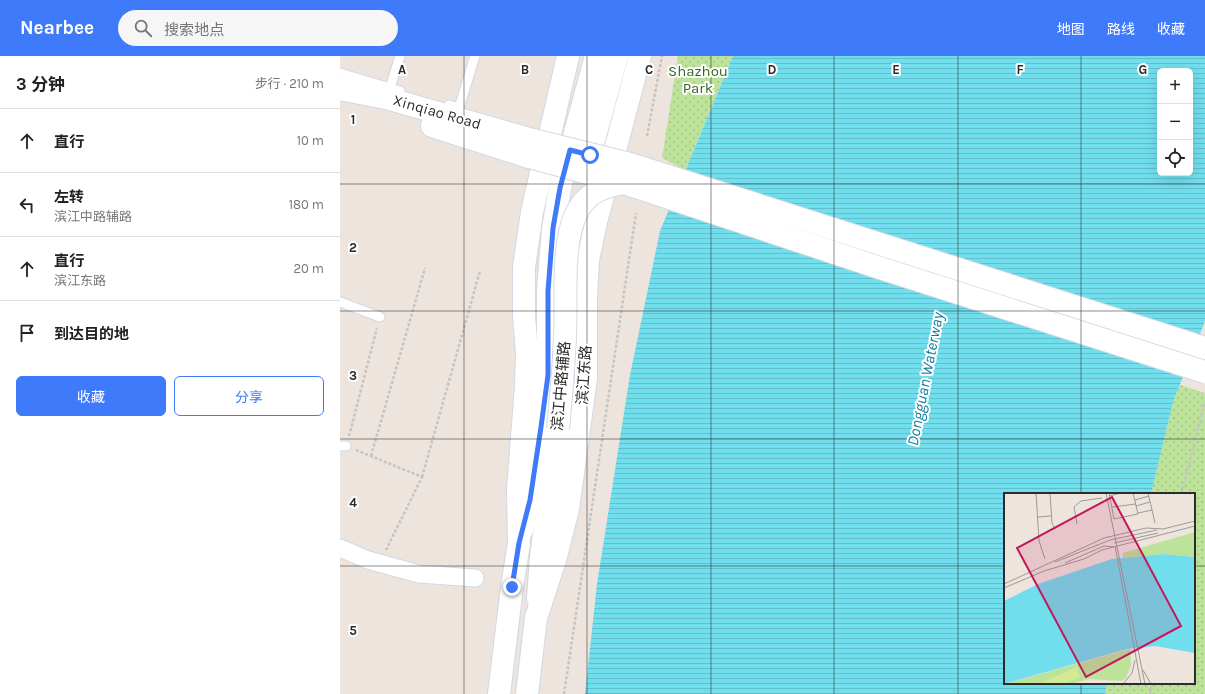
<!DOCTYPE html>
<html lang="zh">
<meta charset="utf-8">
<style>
:root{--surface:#fff;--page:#f6f6f6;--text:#222;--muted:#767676;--line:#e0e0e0;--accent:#3e7af9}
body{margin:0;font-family:Karla,"Noto Sans SC",sans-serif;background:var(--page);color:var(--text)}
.controls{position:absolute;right:12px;top:12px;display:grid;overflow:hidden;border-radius:6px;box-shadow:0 4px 16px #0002}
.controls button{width:36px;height:36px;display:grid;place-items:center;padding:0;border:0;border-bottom:1px solid var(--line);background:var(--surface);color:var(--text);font:20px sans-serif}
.stop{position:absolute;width:12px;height:12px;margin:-9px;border:3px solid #3e7af9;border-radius:50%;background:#fff}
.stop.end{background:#3e7af9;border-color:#fff;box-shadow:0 1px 4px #0008}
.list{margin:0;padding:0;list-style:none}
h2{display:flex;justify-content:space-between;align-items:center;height:52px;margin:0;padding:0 16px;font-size:17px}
h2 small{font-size:13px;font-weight:400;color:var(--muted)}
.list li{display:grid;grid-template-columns:26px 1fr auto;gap:12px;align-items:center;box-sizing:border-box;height:64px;padding:0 16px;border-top:1px solid var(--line)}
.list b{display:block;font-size:15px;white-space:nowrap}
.list p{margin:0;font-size:13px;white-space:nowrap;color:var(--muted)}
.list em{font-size:13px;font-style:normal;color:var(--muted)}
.actions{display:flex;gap:8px;padding:12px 16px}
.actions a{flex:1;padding:9px 0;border:1px solid var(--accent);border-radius:6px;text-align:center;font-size:14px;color:var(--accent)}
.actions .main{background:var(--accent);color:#fff}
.icon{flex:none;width:22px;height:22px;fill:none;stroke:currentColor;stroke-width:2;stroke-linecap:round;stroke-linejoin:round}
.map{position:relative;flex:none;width:865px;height:638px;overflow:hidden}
header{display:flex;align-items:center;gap:24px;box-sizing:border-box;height:56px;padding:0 20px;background:var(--accent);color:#fff}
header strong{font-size:19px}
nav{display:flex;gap:22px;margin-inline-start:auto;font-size:14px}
.search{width:280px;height:36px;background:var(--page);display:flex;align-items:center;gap:10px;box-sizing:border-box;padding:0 14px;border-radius:22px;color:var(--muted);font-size:15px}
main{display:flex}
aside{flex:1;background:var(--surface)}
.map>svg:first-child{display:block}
.park{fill:url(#park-dots)}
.water{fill:url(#water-rules);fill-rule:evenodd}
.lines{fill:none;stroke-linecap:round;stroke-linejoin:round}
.service-casing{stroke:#d2d8e4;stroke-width:11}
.minor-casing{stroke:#d2d8e4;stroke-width:19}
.tertiary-casing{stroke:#d2d8e4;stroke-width:24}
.secondary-casing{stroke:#d2d8e4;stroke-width:24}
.path{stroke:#c4c4c4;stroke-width:2.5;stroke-dasharray:3 2;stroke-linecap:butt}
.service{stroke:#fff;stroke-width:9}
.minor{stroke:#fff;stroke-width:17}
.tertiary{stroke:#fff;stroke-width:22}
.secondary{stroke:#fff;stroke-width:22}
.tertiary-bridge-casing{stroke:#d2d8e4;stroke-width:24;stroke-linecap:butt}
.secondary-bridge-casing{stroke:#d2d8e4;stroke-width:24;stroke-linecap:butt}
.tertiary-bridge{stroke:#fff;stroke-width:22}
.secondary-bridge{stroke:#fff;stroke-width:22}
.route{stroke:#3e7af9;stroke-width:5}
.grid{fill:none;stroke:#2b2b2b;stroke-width:1;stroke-opacity:0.55}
.labels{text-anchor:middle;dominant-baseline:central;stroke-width:4;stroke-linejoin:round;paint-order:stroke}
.park-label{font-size:15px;fill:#35691a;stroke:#fff}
.street-label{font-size:15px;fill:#2b2b2b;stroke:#fff}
.water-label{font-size:16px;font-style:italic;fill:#0e7e9c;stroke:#fff}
.inset-road{fill:none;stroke:#9f9a96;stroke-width:1}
.view{fill:#c2185b;fill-opacity:0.15;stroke:#c2185b;stroke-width:2}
.inset-edge{fill:none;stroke:#2b2b2b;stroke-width:2}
.grid-label{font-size:13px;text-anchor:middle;font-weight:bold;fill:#2b2b2b;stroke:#fff;stroke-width:4;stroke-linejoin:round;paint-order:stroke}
</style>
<header>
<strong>Nearbee</strong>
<div class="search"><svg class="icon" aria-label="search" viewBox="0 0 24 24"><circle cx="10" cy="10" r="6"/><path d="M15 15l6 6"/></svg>搜索地点</div>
<nav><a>地图</a><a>路线</a><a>收藏</a></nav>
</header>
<main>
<aside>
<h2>3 分钟<small>步行 · 210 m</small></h2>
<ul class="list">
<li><svg class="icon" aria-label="ahead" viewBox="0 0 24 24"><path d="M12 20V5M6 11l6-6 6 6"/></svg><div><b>直行</b></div><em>10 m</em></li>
<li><svg class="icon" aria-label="left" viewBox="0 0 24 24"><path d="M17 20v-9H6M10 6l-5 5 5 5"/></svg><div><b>左转</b><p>滨江中路辅路</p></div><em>180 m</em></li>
<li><svg class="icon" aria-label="ahead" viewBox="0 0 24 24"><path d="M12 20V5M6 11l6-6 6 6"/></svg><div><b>直行</b><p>滨江东路</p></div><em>20 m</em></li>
<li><svg class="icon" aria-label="arrive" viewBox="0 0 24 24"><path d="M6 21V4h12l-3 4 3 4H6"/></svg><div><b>到达目的地</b></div></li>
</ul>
<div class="actions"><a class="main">收藏</a><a>分享</a></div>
</aside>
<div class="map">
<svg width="865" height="638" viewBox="0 0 865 638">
<defs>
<pattern id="park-dots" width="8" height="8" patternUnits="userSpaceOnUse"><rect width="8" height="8" fill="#bde39a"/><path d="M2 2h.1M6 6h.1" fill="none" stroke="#a3c385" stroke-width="1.8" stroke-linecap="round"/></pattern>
<pattern id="water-rules" width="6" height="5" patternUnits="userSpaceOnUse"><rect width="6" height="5" fill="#71deee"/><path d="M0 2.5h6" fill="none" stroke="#62bfcc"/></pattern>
</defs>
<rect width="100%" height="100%" fill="#ede4dd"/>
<g class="park">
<polygon points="338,0 393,0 345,114 322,102"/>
<polygon points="840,329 865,337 865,638 765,638 767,627 854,627 854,438 811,438 833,346"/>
</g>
<path class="water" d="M 393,0 L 865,0 L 865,265 L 833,346 L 811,438 L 665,438 L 665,627 L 767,627 L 765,638 L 245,638 L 257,528 L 290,319 L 320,175 ZM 820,15 L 850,15 L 850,117 L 820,117 Z"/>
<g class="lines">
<g class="service-casing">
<g id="service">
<polyline points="0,17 60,35"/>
<polyline points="50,32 60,0"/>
<polyline points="109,49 119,52 135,0"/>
<polyline points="0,246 40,261"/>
<polyline points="0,390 6,390"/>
</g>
</g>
<g class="minor-casing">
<polyline id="minor" points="0,492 28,504 79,518 135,522"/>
</g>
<g class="tertiary-casing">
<g id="tertiary">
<polyline points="245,116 277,0"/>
<polyline points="182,474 190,444 208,319 208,235 213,173 220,132 256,0"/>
<polyline points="198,543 201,501 218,373"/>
</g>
</g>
<g class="secondary-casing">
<g id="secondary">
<polyline points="0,33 46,42 193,84"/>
<polyline points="92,70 189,101"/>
<polyline points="159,638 172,531 179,487 178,433 186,330 187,298 184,260 184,211 192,156 228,0"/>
<polyline points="187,638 196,562 215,504 228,453 246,322 246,241 248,204 256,166 300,0"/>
</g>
</g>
<g class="path">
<polyline points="307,80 322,0"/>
<polyline points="9,380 37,272"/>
<polyline points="16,394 82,421 46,494"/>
<polyline points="31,400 85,212"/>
<polyline points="82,421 140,215"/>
<polyline points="841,438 865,346"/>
<polyline points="224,638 296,157"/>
<polyline points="810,638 812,627"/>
</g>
<use href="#service" class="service"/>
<use href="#minor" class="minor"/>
<use href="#tertiary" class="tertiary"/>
<use href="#secondary" class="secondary"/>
<g class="tertiary-bridge-casing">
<path id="tertiary-bridge" d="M 218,373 C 221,342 224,311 225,279 C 227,244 221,190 236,158 C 246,137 263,130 284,127"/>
</g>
<g class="secondary-bridge-casing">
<g id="secondary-bridge">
<polyline points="193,84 290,108 865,292"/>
<polyline points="189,101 284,127 534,210 865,316"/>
</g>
</g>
<use href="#tertiary-bridge" class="tertiary-bridge"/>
<use href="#secondary-bridge" class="secondary-bridge"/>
</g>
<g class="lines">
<polyline class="route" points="172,531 179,487 190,444 201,371 208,319 208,235 213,172 220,132 230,94 250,99"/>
</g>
<path class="grid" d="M 124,0 L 124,638M 247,0 L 247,638M 371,0 L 371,638M 494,0 L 494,638M 618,0 L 618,638M 741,0 L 741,438M 0,128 L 865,128M 0,255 L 865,255M 0,383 L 865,383M 0,510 L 665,510M 854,510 L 865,510M 741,627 L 741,638"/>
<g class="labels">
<g class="park-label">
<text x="358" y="15">Shazhou<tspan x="358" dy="17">Park</tspan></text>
</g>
<g class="street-label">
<text transform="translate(97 56) rotate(16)">Xinqiao Road</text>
<text transform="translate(244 319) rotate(-86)">滨江东路</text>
<text transform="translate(221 330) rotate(-85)">滨江中路辅路</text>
</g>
<g class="water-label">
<text transform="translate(585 323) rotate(-79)">Dongguan Waterway</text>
</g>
</g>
<g transform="translate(664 437)">
<rect width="191" height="191" fill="#ede4dd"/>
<path d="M 191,39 L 191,64 L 160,61 L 119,65 L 119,60 ZM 126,156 L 127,172 L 122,185 L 117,188 L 86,186 L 66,191 L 0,191 Z" fill="#bde39a"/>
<path d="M 73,174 L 76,184 L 59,191 L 35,191 Z" fill="#d2ea96"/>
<path d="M 160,61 L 191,64 L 191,160 L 151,153 L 123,156 L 0,191 L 0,108 L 34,91 L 108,66 Z" fill="#71deee"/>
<path class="inset-road" d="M 32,0 L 35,48 L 41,66M 46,0 L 48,30 L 51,36M 102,0 L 141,191M 105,0 L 110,26 L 134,21 L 129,0M 144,0 L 148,17M 105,3 L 117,0M 131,7 L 145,3M 132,13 L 146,9M 108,14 L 132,11M 134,20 L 148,17 L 151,30M 34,24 L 47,23M 73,31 L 70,14 L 77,8 L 98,5M 110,50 L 154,40M 111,53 L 137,191M 51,69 L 106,47 L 153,37M 61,70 L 100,53 L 110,54M 0,91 L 100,45 L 142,35 L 159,36 L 191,28M 0,95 L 40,78 L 80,66 L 98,57 L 191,33M 139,177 L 147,191M 119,191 L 128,180 L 131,167"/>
<path class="view" d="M 108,4 L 177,133 L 82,184 L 13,55 Z"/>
<rect width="191" height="191" class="inset-edge"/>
</g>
<g class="grid-label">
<text x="62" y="18">A</text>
<text x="185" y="18">B</text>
<text x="309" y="18">C</text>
<text x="432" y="18">D</text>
<text x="556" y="18">E</text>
<text x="680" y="18">F</text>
<text x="803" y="18">G</text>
<text x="13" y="68">1</text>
<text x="13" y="196">2</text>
<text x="13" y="324">3</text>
<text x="13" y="451">4</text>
<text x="13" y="579">5</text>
</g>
</svg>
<div class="controls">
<button>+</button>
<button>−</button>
<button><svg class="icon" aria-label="locate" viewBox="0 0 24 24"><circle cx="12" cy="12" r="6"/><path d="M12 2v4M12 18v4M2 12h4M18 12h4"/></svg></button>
</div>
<div class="stop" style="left:250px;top:99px"></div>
<div class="stop end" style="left:172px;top:531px"></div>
</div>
</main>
